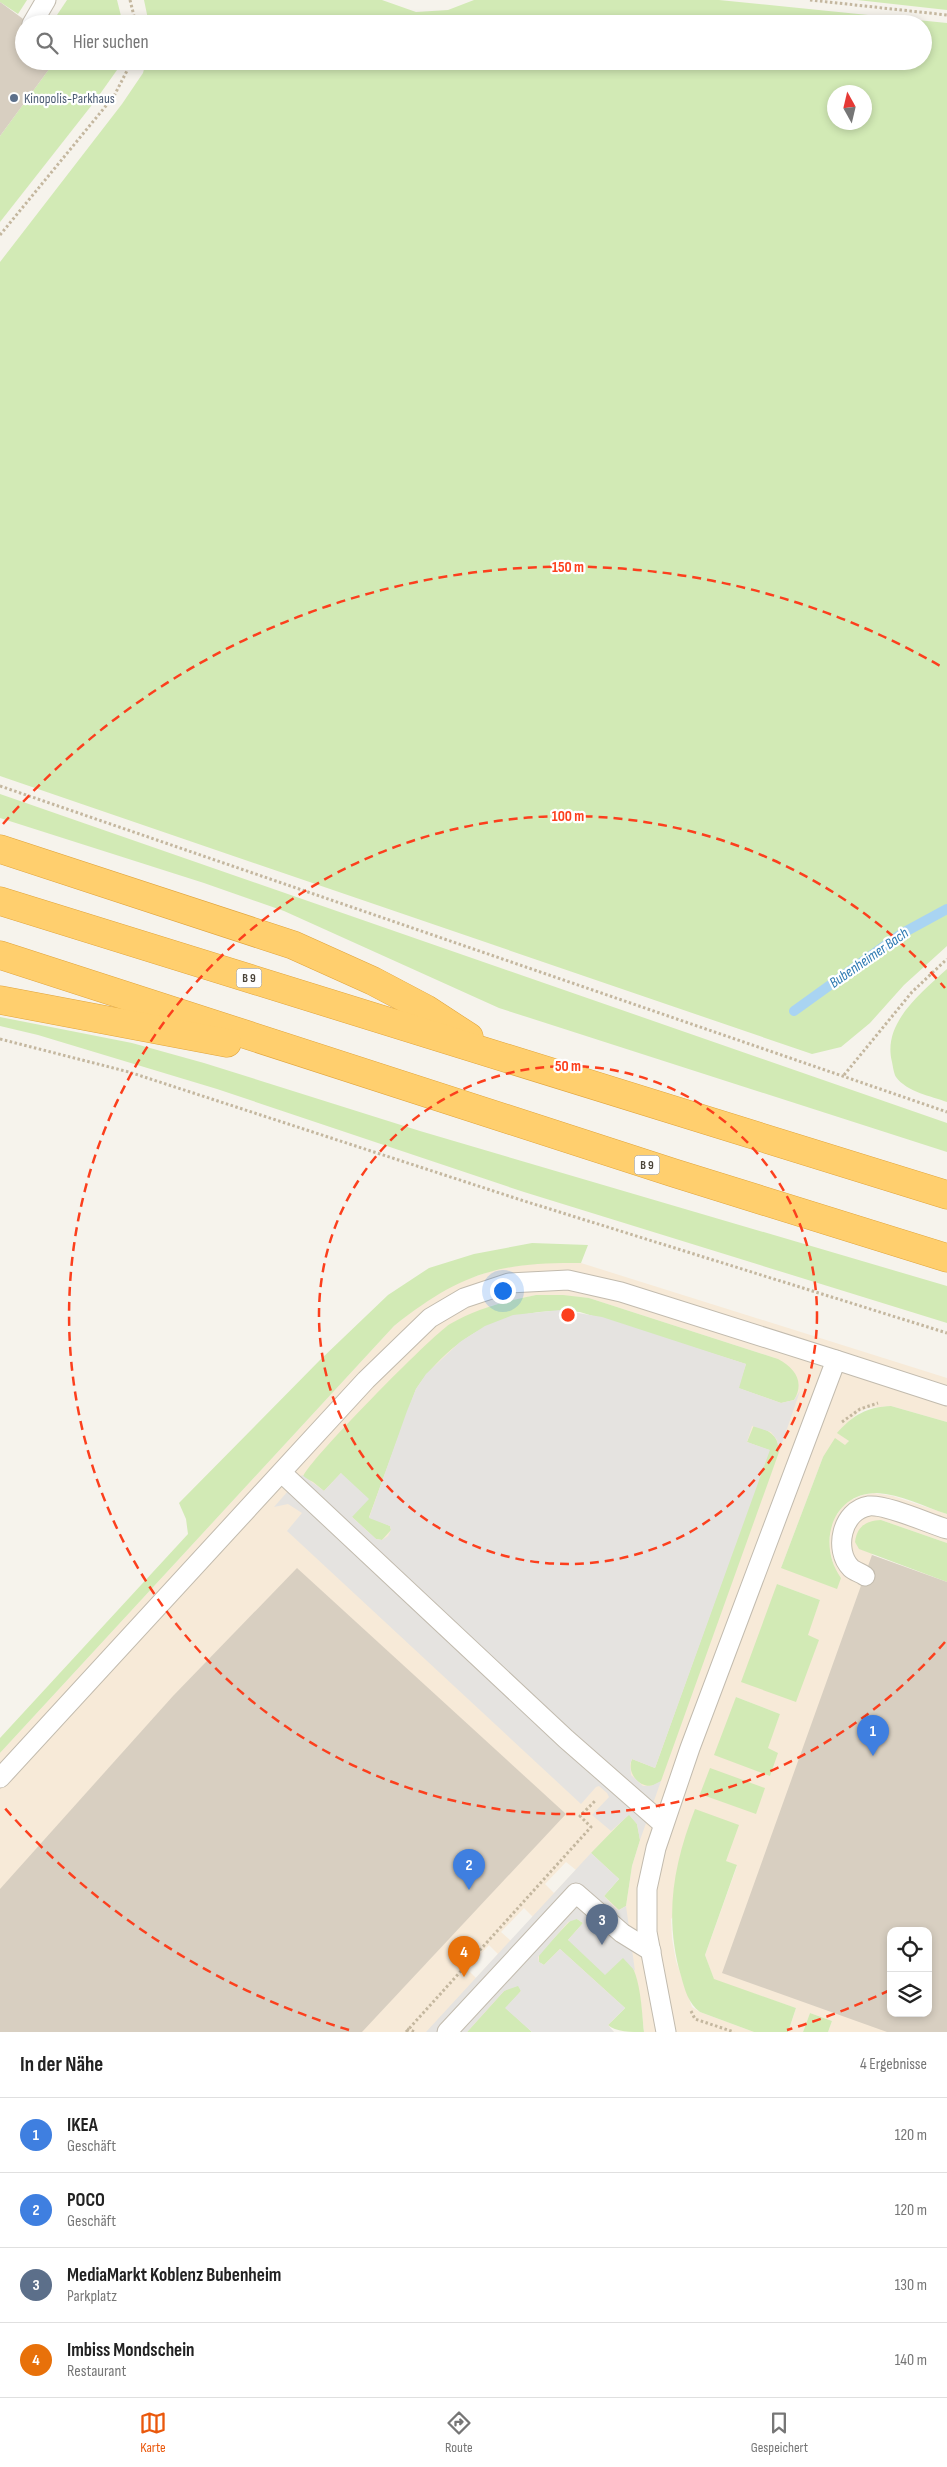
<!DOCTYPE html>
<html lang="de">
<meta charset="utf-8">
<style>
:root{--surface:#fff;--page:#f6f6f6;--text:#222;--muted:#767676;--line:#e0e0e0;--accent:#ea580c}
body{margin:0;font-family:"Sofia Sans Condensed",sans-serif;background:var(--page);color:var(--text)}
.controls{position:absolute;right:15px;bottom:15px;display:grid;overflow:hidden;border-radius:10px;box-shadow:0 2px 8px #0003}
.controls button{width:45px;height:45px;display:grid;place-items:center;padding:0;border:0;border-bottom:1px solid var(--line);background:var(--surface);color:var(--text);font:25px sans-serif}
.compass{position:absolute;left:827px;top:85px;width:45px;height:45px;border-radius:50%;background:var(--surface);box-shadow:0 2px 8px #0003;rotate:352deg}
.you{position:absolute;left:502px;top:1290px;width:18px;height:18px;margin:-12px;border:4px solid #fff;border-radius:50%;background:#1a73e8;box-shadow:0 0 0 8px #1a73e833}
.badge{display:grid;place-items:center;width:32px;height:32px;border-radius:50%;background:var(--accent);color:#fff;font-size:16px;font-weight:700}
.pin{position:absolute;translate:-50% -41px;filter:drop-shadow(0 1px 2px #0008)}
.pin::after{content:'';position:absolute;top:26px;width:18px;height:15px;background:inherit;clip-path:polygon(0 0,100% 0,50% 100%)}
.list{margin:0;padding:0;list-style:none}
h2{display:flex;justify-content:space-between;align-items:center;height:65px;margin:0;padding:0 20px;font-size:21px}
h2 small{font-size:16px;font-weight:400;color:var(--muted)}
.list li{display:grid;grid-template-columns:32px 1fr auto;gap:15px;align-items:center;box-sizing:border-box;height:75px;padding:0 20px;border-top:1px solid var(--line)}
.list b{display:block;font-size:19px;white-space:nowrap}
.list p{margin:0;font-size:16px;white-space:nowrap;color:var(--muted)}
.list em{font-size:16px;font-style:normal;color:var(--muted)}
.icon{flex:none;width:28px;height:28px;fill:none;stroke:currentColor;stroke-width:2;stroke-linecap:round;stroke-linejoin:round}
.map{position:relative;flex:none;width:947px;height:2032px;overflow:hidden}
.search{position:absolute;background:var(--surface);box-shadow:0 2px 8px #0003;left:15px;right:15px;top:15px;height:55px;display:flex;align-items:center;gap:12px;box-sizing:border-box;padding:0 18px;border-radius:28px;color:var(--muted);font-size:19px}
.sheet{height:365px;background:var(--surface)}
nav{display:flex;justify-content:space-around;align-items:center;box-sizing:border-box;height:70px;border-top:1px solid var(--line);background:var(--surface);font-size:14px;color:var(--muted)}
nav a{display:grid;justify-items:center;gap:2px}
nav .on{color:var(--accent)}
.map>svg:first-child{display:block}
.commercial{fill:#f7ead8;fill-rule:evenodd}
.green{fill:#d2eab5;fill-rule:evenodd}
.parking{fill:#e5e3e0}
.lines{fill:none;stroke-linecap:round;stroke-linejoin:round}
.stream{stroke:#a9d4f2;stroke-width:10}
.building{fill:#d8cfc1;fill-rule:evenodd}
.lane-casing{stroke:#c2bbae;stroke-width:21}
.highway-casing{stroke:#e0a43c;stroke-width:29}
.path{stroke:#c4b79f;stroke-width:3;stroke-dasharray:2.5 2.5;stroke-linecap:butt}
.lane{stroke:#fff;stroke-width:19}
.highway{stroke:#ffcf6e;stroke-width:28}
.ring{fill:none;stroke:#fc3f1d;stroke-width:2.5;stroke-dasharray:9 6}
.service-dot{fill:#5c6f8a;stroke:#fff;stroke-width:2}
.labels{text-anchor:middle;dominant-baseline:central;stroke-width:4.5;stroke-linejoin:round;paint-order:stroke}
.shield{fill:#fff;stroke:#817c74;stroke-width:1}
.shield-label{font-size:12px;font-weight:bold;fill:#4b4439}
.service-label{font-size:14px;fill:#4e5e75;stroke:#fff;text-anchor:start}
.water-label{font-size:15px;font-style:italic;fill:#2e7ab2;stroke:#fff}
.centre{fill:#fc3f1d;stroke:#fff;stroke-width:2.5}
.ring-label{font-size:15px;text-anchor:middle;font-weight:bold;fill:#fc3f1d;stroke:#fff;stroke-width:4.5;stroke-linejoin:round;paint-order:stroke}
</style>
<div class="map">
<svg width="947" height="2032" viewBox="0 0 947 2032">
<rect width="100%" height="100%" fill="#f6f3ec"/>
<path class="commercial" d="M 538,1263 L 581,1263 L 947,1378 L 947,1422 L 891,1406 L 868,1408 L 859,1412 L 844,1426 L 838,1433 L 849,1441 L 846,1446 L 823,1457 L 781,1568 L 841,1578 L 835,1570 L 829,1549 L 830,1527 L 834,1518 L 846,1502 L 863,1495 L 874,1493 L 893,1496 L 947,1514 L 947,1543 L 881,1520 L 872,1555 L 947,1582 L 947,2032 L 828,2032 L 832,2021 L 810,2013 L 803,2032 L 788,2032 L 796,2008 L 714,1980 L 705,1955 L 737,1866 L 726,1861 L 671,1919 L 672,1939 L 676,1961 L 692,2007 L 700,2012 L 754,2032 L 644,2032 L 641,2004 L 632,1966 L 609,2028 L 614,2032 L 532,2032 L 513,1986 L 467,2032 L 0,2032 L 0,1753 L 394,1326 L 424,1301 L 459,1282 L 500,1268 ZM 536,1295 L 589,1298 L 778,1359 L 490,1306 ZM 777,1584 L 820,1600 L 807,1635 ZM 736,1697 L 780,1714 L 767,1748 ZM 640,1840 L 632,1866 L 626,1906 L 604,1896 ZM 566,1862 L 576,1870 L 554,1893 L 545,1884 ZM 524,1908 L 533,1917 L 511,1941 L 501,1932 ZM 891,1931 L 928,1931 L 928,2013 L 891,2013 ZM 489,1945 L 498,1954 L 476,1978 L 467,1969 Z"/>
<g class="green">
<polygon points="0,0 27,0 18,14 0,2"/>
<polygon points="67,0 117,0 123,24 51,24"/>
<path d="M 144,0 L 382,0 L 416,12 L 448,10 L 474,0 L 719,0 L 947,23 L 947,946 L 904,985 L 870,1023 L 841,1047 L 812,1054 L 0,776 L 0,262 L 122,104 L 143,73 L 146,61 L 923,61 L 923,24 L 149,24 ZM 834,92 L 864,92 L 864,122 L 834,122 Z"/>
<polygon points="857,0 947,0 947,10"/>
<polygon points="55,61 119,61 117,70 95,101 0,222 0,136"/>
<polygon points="0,794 947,1123 947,1152 499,1008 284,911 204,883 0,818"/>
<path d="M 947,969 L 947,1102 C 931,1096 907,1092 896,1077 C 894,1074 893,1067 892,1062 C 882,1023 921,993 947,969 Z"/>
<polygon points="0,1017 132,1043 204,1063 420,1131 947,1286 947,1323 524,1192 217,1089 38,1035 0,1026"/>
<path d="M 532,1243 L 588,1245 L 581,1263 C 498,1262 459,1274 394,1326 L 0,1753 L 0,1738 L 188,1534 L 186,1519 L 179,1503 L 320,1360 L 388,1295 L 429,1268 L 474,1254 Z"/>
<path d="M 536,1295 L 563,1295 L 589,1298 L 778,1359 C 795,1368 805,1382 794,1400 L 781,1403 L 738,1388 L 746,1364 L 580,1312 C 512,1305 455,1332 416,1389 L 369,1517 L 390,1526 L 391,1530 L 382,1540 L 376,1539 L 352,1517 L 341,1473 L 324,1491 L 313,1482 L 303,1477 C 306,1463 432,1335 450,1324 C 478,1308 506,1301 536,1295 Z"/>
<path d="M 891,1406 L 947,1422 L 947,1514 C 925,1507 900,1494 877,1493 C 831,1493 817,1545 841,1578 L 837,1589 L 781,1568 L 823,1457 L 835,1438 L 845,1445 L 849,1441 L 837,1433 C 853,1415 867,1407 891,1406 Z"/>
<path d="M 754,1425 C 768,1430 779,1435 779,1452 L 661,1781 C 646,1795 625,1776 632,1759 L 655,1768 L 769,1450 L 747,1442 Z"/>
<path d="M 881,1520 L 947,1543 L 947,1582 L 859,1549 L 855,1542 C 857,1526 866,1521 881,1520 Z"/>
<polygon points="777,1584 820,1600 808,1635 819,1640 796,1702 741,1682"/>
<polygon points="736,1697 780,1714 768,1748 778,1753 770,1776 714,1755"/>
<polygon points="710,1768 765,1788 756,1814 700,1794"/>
<path d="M 695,1809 L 739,1825 L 726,1861 L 737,1865 L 705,1955 L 714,1979 L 796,2008 L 788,2032 L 754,2032 L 700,2012 C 688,2003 685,1990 681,1976 C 664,1918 673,1865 695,1809 Z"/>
<polygon points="629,1814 637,1824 640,1840 632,1866 626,1906 619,1910 604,1896 619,1879 591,1853"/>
<path d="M 572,1919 L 577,1919 L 583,1923 L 568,1940 C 586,1946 607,1951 624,1958 C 641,1966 642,2015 644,2032 C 632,2032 615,2032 608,2025 L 625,2008 L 560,1949 L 544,1965 L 539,1962 L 539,1954 Z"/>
<polygon points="513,1986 519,1986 521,1991 506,2008 532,2032 467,2032 504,1991"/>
<polygon points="810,2013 832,2021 828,2032 803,2032"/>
</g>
<g class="parking">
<polygon points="560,1310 602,1317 746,1364 739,1388 781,1403 794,1400 800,1391 779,1452 777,1440 771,1432 752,1426 747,1442 770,1450 655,1768 632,1759 630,1764 631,1775 643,1786 651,1786 661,1781 640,1840 637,1824 629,1815 611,1831 592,1815 609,1797 607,1793 599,1786 596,1787 581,1804 287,1531 302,1513 288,1504 274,1507 302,1475 324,1491 341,1473 369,1499 352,1517 376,1539 382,1540 388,1536 391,1530 390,1526 369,1518 407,1411 416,1389 426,1374 460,1342 485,1326 513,1315"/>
<polygon points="591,1853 619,1879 604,1896 616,1909 619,1910 626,1906 635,1971 623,1958 605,1975 568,1940 583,1923 577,1919 568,1922 538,1957 539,1962 544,1965 560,1949 625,2008 608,2025 614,2032 532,2032 505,2008 521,1991 518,1986 504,1991 467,2032 426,2032"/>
</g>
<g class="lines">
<polyline class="stream" points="794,1011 901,934 947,909"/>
</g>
<g class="building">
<polygon points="0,2 30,24 24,24 24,61 55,61 0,136"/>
<path d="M 872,1555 L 947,1582 L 947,2032 L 887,2032 L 722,1973 ZM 891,1931 L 928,1931 L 928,2013 L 891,2013 Z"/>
<polygon points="297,1568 566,1814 362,2032 0,2032 0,1889 173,1696"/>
</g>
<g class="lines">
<g class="lane-casing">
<g id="lane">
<polyline points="32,24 46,0"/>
<polyline points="282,1473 566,1739 663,1824"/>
<path d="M 865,1576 C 861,1573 854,1571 851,1568 C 833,1550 842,1510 869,1506 C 886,1504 930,1524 947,1529"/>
<polyline points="0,1778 366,1380 430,1318 464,1298 509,1283 568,1280 621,1292 836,1360"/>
<polyline points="447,2032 576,1893 622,1933 651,1951"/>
<polyline points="666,2032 647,1932 647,1889 656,1848 690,1748 836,1360 947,1396"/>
</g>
</g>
<g class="highway-casing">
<g id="highway">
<polyline points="0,849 293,945 373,981 426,1009 469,1037"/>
<polyline points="0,901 947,1195"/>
<polyline points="0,955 674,1173 947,1258"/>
<polyline points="0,1000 227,1043"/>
</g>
</g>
<g class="path">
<polyline points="130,0 136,24"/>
<polyline points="810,0 947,15"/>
<polyline points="0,235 114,96 132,61"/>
<polyline points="0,786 947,1112"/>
<polyline points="0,1039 129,1072 521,1200 947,1333"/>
<polyline points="844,1075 912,992 947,959"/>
<polyline points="842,1422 860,1409 878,1403"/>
<polyline points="691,2011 695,2019 734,2032"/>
<polyline points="407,2029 415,2032"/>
<polyline points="406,2032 591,1827 580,1816 596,1800"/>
</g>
<use href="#lane" class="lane"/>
<use href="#highway" class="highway"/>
</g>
<g class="ring">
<circle cx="568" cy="1315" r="249"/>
<path d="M945 1642A499 499 0 1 1 945 988"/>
<path d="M890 1990A748 748 0 0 1 787 2030M349 2030A748 748 0 0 1 3 1806M3 824A748 748 0 0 1 942 667"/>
</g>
<circle class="service-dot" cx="14" cy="98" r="5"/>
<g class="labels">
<g class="shield">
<rect x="236.5" y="968.5" width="25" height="19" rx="4"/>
<rect x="634.5" y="1155.5" width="25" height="19" rx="4"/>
</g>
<g class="shield-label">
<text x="249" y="978">B 9</text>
<text x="647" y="1165">B 9</text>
</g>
<g class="service-label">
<text x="24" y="98">Kinopolis-Parkhaus</text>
</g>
<g class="water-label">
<text transform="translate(869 958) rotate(-35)">Bubenheimer Bach</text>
</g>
</g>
<circle cx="568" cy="1315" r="8" class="centre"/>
<g class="ring-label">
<text x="568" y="572">150 m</text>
<text x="568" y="821">100 m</text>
<text x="568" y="1071">50 m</text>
</g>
</svg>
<div class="controls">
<button><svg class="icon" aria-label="locate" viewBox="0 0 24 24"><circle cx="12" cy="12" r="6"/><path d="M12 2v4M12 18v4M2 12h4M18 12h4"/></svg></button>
<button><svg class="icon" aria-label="layers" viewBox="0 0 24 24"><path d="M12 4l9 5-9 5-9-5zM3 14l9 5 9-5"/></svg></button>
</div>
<svg class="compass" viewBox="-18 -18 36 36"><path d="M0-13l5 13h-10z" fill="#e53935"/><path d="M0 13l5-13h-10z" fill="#767676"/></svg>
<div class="you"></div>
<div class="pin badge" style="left:873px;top:1756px;background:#3f7fe0">1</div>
<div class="pin badge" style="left:469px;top:1890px;background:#3f7fe0">2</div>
<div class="pin badge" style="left:602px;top:1945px;background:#5c6f8a">3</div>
<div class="pin badge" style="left:464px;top:1977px;background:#e8710a">4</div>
<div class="search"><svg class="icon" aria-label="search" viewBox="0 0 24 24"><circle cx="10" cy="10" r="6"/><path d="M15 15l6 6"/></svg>Hier suchen</div>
</div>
<section class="sheet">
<h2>In der Nähe<small>4 Ergebnisse</small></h2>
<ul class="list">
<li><span class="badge" style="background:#3f7fe0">1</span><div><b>IKEA</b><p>Geschäft</p></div><em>120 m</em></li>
<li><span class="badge" style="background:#3f7fe0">2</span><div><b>POCO</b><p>Geschäft</p></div><em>120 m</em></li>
<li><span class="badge" style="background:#5c6f8a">3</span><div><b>MediaMarkt Koblenz Bubenheim</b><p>Parkplatz</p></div><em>130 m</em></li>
<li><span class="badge" style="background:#e8710a">4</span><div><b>Imbiss Mondschein</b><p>Restaurant</p></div><em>140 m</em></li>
</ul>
</section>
<nav>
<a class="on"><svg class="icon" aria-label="map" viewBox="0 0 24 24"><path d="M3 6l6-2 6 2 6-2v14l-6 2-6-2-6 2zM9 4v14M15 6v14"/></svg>Karte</a>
<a><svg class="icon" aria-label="directions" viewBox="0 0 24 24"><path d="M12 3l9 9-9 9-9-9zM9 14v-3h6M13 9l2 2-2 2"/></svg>Route</a>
<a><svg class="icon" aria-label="saved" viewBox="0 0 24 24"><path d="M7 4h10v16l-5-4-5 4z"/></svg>Gespeichert</a>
</nav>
